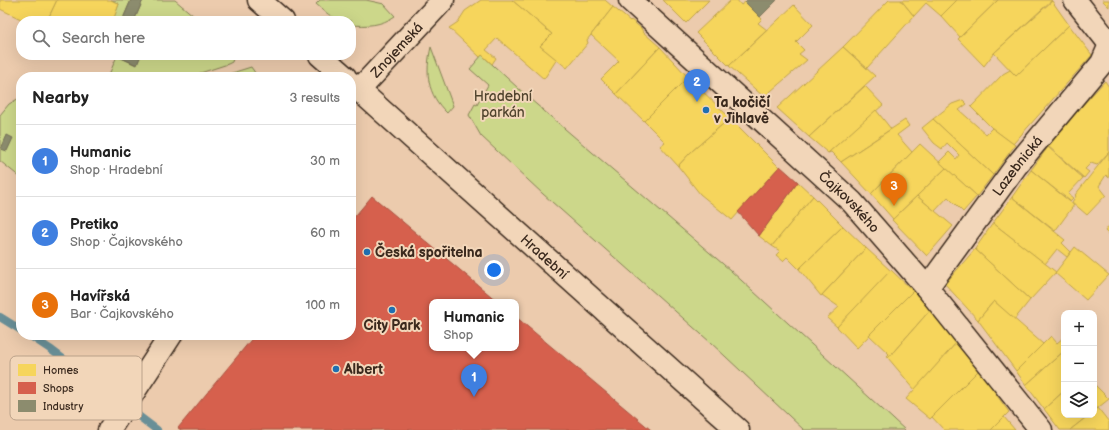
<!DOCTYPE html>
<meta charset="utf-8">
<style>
:root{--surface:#fff;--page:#f6f6f6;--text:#222;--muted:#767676;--line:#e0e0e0;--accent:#1a73e8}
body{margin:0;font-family:"Balsamiq Sans",sans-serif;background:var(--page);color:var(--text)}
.controls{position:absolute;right:12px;bottom:12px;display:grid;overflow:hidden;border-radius:8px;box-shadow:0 4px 16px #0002}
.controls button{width:36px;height:36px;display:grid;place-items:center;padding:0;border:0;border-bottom:1px solid var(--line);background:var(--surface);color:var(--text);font:20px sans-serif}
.you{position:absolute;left:494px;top:270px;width:14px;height:14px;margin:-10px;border:3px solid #fff;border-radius:50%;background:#1a73e8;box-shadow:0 0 0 6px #1a73e833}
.badge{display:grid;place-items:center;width:26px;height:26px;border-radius:50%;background:var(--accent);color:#fff;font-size:13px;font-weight:700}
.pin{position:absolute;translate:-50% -33px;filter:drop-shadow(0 1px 2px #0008)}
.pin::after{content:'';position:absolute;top:21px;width:14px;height:12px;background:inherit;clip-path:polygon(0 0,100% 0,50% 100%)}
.popup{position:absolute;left:429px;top:299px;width:90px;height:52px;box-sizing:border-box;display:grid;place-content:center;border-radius:8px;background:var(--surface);filter:drop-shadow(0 1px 3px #0005);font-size:13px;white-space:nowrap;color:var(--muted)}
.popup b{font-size:15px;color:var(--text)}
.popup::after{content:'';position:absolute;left:50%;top:100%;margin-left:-8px;border:8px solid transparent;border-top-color:var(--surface)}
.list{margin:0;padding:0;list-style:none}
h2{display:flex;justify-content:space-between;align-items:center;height:52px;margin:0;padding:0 16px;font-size:17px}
h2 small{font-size:13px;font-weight:400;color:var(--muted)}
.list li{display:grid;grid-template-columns:26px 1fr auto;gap:12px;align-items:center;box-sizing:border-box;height:72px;padding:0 16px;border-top:1px solid var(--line)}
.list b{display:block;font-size:15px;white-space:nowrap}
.list p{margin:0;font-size:13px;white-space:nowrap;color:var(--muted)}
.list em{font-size:13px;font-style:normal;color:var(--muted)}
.icon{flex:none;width:22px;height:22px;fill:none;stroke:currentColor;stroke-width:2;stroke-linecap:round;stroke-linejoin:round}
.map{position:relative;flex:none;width:1109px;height:430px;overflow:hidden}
.search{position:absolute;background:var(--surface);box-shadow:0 4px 16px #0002;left:16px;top:16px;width:340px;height:44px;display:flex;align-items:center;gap:10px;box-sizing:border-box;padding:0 14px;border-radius:16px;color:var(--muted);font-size:15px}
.panel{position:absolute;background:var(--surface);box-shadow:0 4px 16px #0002;left:16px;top:72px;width:340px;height:268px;border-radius:16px}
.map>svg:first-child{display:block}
.green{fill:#ccd78a;stroke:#848054}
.homes{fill:#f6d55c;stroke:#bea249}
.shops{fill:#d6604d;stroke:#a8503f}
.industry{fill:#8c8c6e;stroke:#746f56}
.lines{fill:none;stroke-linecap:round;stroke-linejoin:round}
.stream{stroke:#698f97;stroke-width:8}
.street-casing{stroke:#3b2a1e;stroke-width:25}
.secondary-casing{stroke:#3b2a1e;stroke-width:25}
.street{stroke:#f2d6b9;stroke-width:22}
.secondary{stroke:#f2d6b9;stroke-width:22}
.poi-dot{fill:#1f6fb2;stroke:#f2d6b9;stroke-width:1.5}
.labels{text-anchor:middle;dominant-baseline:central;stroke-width:4;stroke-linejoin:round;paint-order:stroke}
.street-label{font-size:14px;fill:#3b2a1e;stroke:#f2d6b9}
.park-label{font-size:14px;fill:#51442e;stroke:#f2d6b9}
.poi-label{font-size:14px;font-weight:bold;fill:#3b2a1e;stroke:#f2d6b9;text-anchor:start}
.key{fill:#f2d6b9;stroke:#bba28a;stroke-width:1}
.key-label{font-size:11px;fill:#3b2a1e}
</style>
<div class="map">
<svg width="1109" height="430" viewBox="0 0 1109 430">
<rect width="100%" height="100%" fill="#eccbad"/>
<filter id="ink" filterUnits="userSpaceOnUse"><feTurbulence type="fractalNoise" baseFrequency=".025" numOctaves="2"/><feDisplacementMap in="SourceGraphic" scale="8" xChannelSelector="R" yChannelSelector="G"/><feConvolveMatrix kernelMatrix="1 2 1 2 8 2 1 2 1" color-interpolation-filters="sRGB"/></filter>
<g filter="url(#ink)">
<g class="green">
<polygon points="111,0 131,0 122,21 113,19 119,4"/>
<polygon points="143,0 175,0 200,21 134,21"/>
<path d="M 320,0 L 366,0 L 384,4 L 395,16 C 381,26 367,26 351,25 L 351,21 C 334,21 329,15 316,4 Z"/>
<path d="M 431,47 L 453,106 L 447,113 C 427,94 425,73 431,47 Z"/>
<polygon points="141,55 234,55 232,62 228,64 188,77 108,77 117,56 136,65"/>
<polygon points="482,55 530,99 730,270 905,430 804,430 710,342 543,194 481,136 469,115 475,104 477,105 488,85 470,69"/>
<polygon points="251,67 258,77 219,77"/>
<polygon points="21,97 21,178 0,161 0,115 9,104"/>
</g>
<g class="homes">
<polygon points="0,0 57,0 47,21 25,21 0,9"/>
<polygon points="57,0 111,0 119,4 113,21 47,21"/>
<polygon points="481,0 512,0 552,34 540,46 557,59 544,79 497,38 486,50 496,58 492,64 482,55 480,57 449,28 458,22 465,11"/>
<polygon points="512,0 605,0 613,7 587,40 588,43 567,68 540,46 552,34"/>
<polygon points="663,0 709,0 686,23"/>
<polygon points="731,0 737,0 741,5 745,2 762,19 758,23 767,30 729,66 696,33"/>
<polygon points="889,0 901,0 914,16 867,68 843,47"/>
<polygon points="901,0 957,0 941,16 926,3 914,16"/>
<polygon points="957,0 998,0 960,37 941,16"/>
<polygon points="998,0 1052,0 994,53 984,66 958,39"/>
<polygon points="1102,0 1109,0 1109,7"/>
<polygon points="1052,1 1069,25 1016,76 994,53"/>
<polygon points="794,5 813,25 796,42 804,50 799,54 807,60 764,97 729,66"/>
<polygon points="613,7 630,21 631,20 641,28 643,32 660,47 616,94 601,79 619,61 591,35"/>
<polygon points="1069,25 1092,55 1013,144 992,128 971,107 1003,74 1010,70 1016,76"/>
<polygon points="660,47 688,77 644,121 616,94"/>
<polygon points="843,47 875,76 809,137 777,108"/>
<polygon points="688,77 730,118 691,152 678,166 660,146 665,142 644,121"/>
<polygon points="1105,81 1109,87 1109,152 1097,165 1091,163 1085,169 1089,172 1084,178 1048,146 1080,108"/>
<polygon points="865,86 883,105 828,153 809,137"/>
<polygon points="963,100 967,104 959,110 986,134 992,128 1015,145 993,175 933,119 952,104"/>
<polygon points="876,110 891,129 841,162 831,152 828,153"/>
<polygon points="730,118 779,167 732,220 700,194 678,166 691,152"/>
<polygon points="933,119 993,175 977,196 939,162 949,152 956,159 959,155 947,143 942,149 934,143 922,128"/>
<polygon points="905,120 909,126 897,135 912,152 871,194 841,162"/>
<polygon points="920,144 946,168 893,219 871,194"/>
<polygon points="1048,147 1083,178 1068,194 1073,198 1070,201 1031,170"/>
<polygon points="1109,152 1109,178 1106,175 1099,186 1106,195 1087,215 1072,202 1076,196 1075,195"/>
<polygon points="946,168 977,196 963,212 948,197 935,211 917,196"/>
<polygon points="1031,170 1074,205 1055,231 1012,197"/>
<polygon points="798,182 813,196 772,246 759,236"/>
<polygon points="813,196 843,226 799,269 787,257 783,261 776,255 780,251 772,246"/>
<polygon points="917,196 953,226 927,256 892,220"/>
<polygon points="1012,197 1065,240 1062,243 1071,252 1067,257 1057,249 1045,264 993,223"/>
<polygon points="993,223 1056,272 1030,300 975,249"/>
<polygon points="843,226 866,248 821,296 799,269"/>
<polygon points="1109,226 1109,235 1105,231"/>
<polygon points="1075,247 1109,275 1086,300 1055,273"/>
<polygon points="866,248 891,271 837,327 827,318 839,307 822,295"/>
<polygon points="975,249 1030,300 1014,320 994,301 978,320 945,284"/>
<polygon points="891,270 913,291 857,348 837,327"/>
<polygon points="913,291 931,309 888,358 887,356 889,354 869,335"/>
<polygon points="994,301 1043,344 1016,371 978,320"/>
<polygon points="931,309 957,342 915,390 888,358"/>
<polygon points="1051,336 1057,343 1064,337 1064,351 1026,385 1016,371"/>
<polygon points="957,342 979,370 930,419 906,399"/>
<polygon points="1064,351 1064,391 1044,409 1026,385"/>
<polygon points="979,370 997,391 995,393 1009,412 991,430 944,430 932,417"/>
<polygon points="1094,384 1109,399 1094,411"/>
<polygon points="1064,391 1064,415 1089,415 1070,430 1060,430 1044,409"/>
<polygon points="1098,408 1109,422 1109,430 1070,430 1089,415 1094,415 1094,411"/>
<polygon points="1004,417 1015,430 991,430"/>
</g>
<g class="shops">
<polygon points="780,166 798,182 759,236 738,212"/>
<polygon points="372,196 498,302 432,302 432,348 516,348 516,317 651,430 181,430 178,428 255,335 351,335 351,221"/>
</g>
<g class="industry">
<polygon points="131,0 143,0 134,21 122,21"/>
<polygon points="747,0 777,0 760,17 745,2"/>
<polygon points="118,55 141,55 137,65 117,56"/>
<polygon points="7,135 13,138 7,151 1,149"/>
</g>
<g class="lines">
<g class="stream">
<polyline points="0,317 21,330"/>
<polyline points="29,335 50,349 157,430"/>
</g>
<g class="street-casing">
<g id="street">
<path id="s1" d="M 630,0 L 852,202 L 927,288 L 1041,430"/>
<polyline points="1075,0 1109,43"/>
<path id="s2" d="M 359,90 L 443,0"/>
<path id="s3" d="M 927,288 L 1016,166 L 1102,63 L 1109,47"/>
</g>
</g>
<g class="secondary-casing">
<g id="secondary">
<polyline points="259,0 283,21"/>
<polyline points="320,55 345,77"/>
<path id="s4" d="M 351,83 L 738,430"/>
<polyline points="109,430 171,335"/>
</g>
</g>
<use href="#street" class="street"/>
<use href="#secondary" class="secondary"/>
</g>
</g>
<g class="poi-dot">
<circle cx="706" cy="110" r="4"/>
<circle cx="367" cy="252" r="4"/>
<circle cx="392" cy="310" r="4"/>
<circle cx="336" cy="369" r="4"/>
</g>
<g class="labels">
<g class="street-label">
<text stroke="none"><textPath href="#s2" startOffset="55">Znojemská</textPath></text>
<text stroke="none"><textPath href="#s3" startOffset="152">Lazebnická</textPath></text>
<text stroke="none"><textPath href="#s1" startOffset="298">Čajkovského</textPath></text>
<text stroke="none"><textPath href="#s4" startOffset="260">Hradební</textPath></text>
</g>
<g class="park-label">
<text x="503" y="96">Hradební<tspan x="503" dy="16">parkán</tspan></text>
</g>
<g class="poi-label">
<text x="714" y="102">Ta kočičí<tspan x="714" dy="16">v Jihlavě</tspan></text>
<text x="375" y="252">Česká spořitelna</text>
<text x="392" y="325" text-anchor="middle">City Park</text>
<text x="344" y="369">Albert</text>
</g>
</g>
<rect x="10" y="356" width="132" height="64" rx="6" class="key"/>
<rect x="18" y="364" width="18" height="12" fill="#f6d55c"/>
<rect x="18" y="382" width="18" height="12" fill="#d6604d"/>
<rect x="18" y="400" width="18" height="12" fill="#8c8c6e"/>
<g class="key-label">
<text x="43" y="374">Homes</text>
<text x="43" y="392">Shops</text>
<text x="43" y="410">Industry</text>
</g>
</svg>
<div class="controls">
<button>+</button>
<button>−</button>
<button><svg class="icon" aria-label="layers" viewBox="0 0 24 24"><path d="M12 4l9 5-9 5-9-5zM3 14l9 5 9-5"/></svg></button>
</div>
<div class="you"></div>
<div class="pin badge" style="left:474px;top:397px;background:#3f7fe0">1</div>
<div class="popup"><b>Humanic</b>Shop</div>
<div class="pin badge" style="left:697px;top:102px;background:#3f7fe0">2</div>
<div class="pin badge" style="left:894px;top:206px;background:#e8710a">3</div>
<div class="search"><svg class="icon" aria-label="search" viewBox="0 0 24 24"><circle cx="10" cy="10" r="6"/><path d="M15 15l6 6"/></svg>Search here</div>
<section class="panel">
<h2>Nearby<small>3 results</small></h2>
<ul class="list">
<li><span class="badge" style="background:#3f7fe0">1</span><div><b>Humanic</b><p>Shop · Hradební</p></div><em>30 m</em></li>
<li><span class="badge" style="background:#3f7fe0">2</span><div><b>Pretiko</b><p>Shop · Čajkovského</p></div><em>60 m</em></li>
<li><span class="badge" style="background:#e8710a">3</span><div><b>Havířská</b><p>Bar · Čajkovského</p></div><em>100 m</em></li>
</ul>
</section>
</div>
